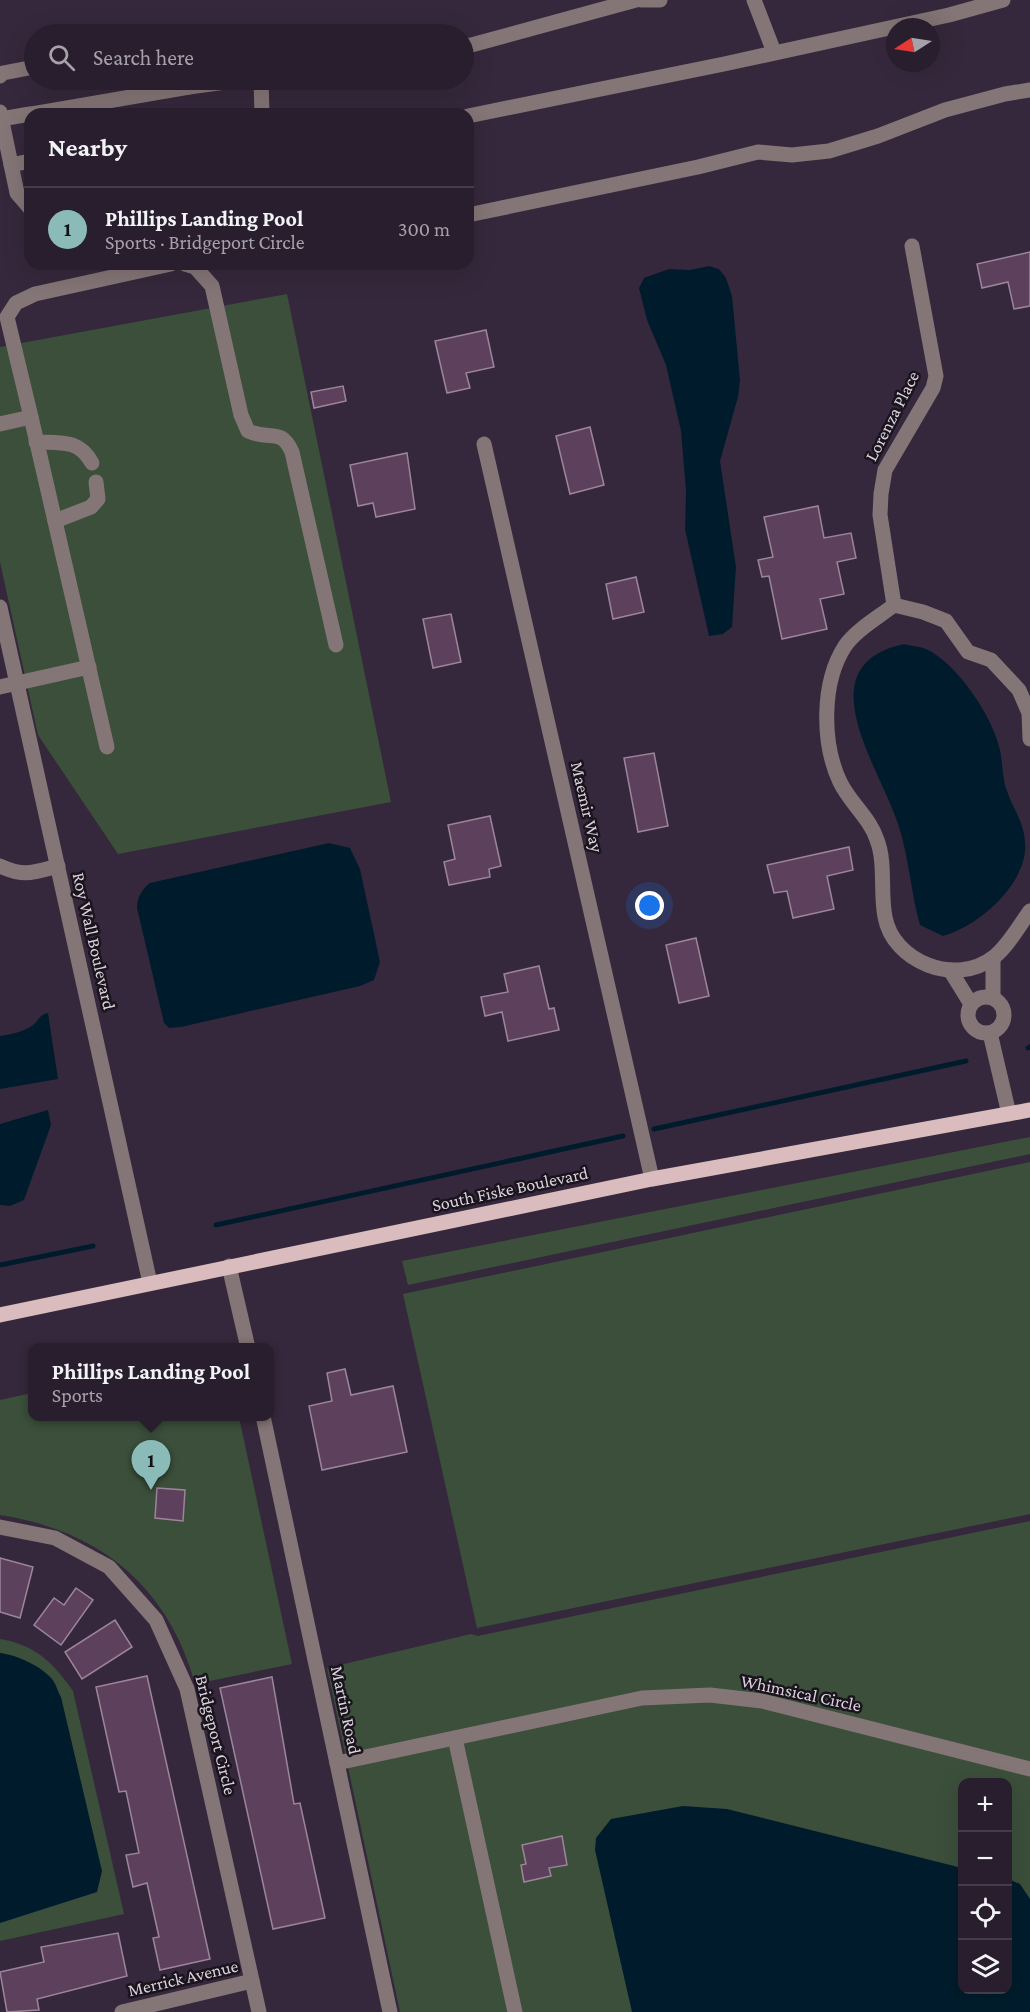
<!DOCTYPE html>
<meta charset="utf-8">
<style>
:root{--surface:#281e2d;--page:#302735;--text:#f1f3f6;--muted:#a5a2aa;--line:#443c49;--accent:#8bbbb9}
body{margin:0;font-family:"Crimson Pro",serif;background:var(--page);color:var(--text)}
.controls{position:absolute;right:18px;bottom:18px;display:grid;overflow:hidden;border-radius:12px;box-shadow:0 6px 24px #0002}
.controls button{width:54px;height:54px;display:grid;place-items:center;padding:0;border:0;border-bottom:2px solid var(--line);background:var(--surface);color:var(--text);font:30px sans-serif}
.compass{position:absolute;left:886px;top:18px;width:54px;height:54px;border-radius:50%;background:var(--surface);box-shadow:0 6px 24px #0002;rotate:258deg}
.you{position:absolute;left:650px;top:906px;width:21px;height:21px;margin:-15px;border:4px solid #fff;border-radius:50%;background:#1a73e8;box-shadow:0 0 0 9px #1a73e833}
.badge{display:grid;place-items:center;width:39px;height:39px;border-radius:50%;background:var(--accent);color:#111;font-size:20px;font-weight:700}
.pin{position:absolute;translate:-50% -50px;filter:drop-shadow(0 2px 3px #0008)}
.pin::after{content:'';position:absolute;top:32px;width:21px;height:18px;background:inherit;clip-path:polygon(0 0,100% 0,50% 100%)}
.popup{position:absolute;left:28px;top:1343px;width:246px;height:78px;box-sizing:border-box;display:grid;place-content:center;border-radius:12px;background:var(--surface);filter:drop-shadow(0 2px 4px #0005);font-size:20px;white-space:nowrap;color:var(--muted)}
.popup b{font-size:22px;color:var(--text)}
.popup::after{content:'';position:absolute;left:50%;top:100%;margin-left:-12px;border:12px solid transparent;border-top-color:var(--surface)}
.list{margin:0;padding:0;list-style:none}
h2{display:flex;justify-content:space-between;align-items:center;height:78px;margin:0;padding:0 24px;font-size:26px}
h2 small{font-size:20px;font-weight:400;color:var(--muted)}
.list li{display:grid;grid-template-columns:39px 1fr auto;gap:18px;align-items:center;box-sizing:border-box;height:84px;padding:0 24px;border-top:2px solid var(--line)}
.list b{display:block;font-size:22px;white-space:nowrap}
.list p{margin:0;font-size:20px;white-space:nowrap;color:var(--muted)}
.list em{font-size:20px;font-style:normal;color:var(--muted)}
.icon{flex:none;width:33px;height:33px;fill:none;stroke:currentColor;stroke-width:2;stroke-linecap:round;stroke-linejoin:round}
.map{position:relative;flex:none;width:1030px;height:2012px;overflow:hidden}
.search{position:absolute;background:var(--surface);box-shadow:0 6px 24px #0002;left:24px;top:24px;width:450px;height:66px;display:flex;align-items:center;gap:15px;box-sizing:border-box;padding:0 21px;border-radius:33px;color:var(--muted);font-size:22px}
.panel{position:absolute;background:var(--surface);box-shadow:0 6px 24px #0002;left:24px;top:108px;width:450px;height:162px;border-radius:18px}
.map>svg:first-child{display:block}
.green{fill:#3b4f3b;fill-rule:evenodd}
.water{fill:#001c2c}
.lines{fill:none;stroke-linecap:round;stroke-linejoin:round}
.stream{stroke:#001c2c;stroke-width:5}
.building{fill:#5d415c;stroke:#9c859a;stroke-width:1.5}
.minor{stroke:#847576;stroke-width:15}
.major{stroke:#dabcbe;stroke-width:15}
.labels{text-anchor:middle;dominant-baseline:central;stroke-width:5;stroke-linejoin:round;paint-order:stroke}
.street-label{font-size:18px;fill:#dcd2df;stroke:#1a141d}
</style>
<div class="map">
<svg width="1030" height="2012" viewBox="0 0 1030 2012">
<rect width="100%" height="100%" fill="#36283c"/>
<g class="green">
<polygon points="287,294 391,802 118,854 38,735 0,562 0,347"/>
<polygon points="1030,1137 1030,1154 408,1285 402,1261"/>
<polygon points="1030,1162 1030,1514 477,1628 403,1294"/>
<path d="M 32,1393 L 33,1416 L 239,1417 L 292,1664 L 195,1684 C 169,1587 99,1530 0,1515 L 0,1400 Z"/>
<path d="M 1030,1521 L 1030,2012 L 400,2012 L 327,1668 L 471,1634 L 478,1636 ZM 962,1782 L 1008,1782 L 1008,1990 L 962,1990 Z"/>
<path d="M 0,1639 C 36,1645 53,1663 73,1691 L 124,1914 L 0,1941 Z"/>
</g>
<g class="water">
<polygon points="709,266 719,269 726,278 732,296 740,380 738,397 720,461 736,567 732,627 723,634 709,636 685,529 686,491 681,431 666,365 647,320 639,288 644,278 669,269 690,270"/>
<path d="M 904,644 C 911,646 919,646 926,649 C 957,663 993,717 1000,750 C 1003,763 1002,778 1007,791 C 1013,809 1024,822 1025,842 C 1029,883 978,927 943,936 L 920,925 C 911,893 909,859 899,827 C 882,770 803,666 904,644 Z"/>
<path d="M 329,843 L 350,848 L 360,869 L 380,962 L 374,980 L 360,986 L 181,1027 L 169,1028 L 164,1023 L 137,908 C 137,897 142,889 150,883 Z"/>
<path d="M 48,1013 L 58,1079 L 0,1089 L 0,1036 C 12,1034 23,1032 33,1025 C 39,1020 40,1014 48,1013 Z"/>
<polygon points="48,1110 51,1125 24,1200 10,1206 0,1205 0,1124"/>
<path d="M 0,1653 C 17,1655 41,1666 52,1679 C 56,1684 58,1692 61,1697 L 102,1871 L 97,1892 L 0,1923 Z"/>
<polygon points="683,1806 727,1809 962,1868 962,1990 1008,1990 1008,1879 1020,1884 1030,1899 1030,2012 632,2012 595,1850 596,1838 611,1819"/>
</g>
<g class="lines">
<g class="stream">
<polyline points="1028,1048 1030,1047"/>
<polyline points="654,1129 966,1061"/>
<polyline points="216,1225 623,1136"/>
<polyline points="0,1265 93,1246"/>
</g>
</g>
<g class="building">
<polygon points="1030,252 1030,306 1014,309 1008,282 982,288 977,264"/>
<polygon points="486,330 494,367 466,373 470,388 447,393 435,341"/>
<polygon points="343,386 346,401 314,408 311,392"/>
<polygon points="590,427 604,485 570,494 556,436"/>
<polygon points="407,453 415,509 376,517 373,503 358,506 350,465"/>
<polygon points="818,506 824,538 851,533 856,558 837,562 844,594 820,599 827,629 782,639 769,576 762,577 758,560 773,557 764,517"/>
<polygon points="636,577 644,612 613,619 606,584"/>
<polygon points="451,614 461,662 433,668 423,619"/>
<polygon points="654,753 668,826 638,832 624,758"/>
<polygon points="490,816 501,866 489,869 490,877 449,885 444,862 455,859 448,825"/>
<polygon points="849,847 853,870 827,876 834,909 793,918 787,891 774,893 767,865"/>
<polygon points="696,938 709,996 679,1003 666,945"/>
<polygon points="539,966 549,1009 554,1008 559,1030 508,1041 502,1012 485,1016 481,997 508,992 504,974"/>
<polygon points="345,1369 351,1395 393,1386 407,1452 322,1470 309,1406 332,1401 327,1373"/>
<polygon points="157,1488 185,1490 183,1521 155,1518"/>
<polygon points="0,1558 33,1567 20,1618 0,1612"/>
<polygon points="76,1588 93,1600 61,1645 34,1625 54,1598 64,1605"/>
<polygon points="115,1620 132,1647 82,1679 65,1652"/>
<polygon points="147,1676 210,1959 160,1970 153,1938 159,1937 147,1883 133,1887 126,1855 139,1853 126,1791 119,1792 96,1687"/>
<polygon points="272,1677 294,1804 300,1803 325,1918 273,1929 220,1688"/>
<polygon points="562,1836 567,1865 549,1868 551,1876 524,1882 521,1865 526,1864 522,1845"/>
<polygon points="118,1933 127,1976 37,1999 39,2010 7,2012 0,1972 44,1962 41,1947"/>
</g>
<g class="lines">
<g class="minor">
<polyline points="641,0 660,0"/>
<polyline points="754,0 774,52"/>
<polyline points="464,47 636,0"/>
<polyline points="0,76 3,73 34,67"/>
<polyline points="261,80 262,114"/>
<polyline points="182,81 189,87 240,80"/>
<polyline points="0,112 17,193 30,208"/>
<polyline points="32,114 189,87"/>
<polyline points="468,116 724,64 949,15 1003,0"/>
<polyline points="1,119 30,114"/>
<polyline points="11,165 30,161"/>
<polyline points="468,215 698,167 758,152 792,155 829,151 878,136 945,110 1005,94 1030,90"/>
<path d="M 185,264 L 195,267 L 212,286 L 241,415 L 248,431 C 270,441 281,427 292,452 L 336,645"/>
<polyline points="31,417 107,747"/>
<polyline points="0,424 31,417 7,317 16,303 35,294 171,264"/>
<path d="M 36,442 C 61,443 79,439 92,463"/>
<polyline points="484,444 652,1179"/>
<polyline points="55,521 91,507 98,499 96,482"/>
<polyline points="894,605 880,515 881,494 885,470 933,388 936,376 912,246"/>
<polyline points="0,607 150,1283"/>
<polyline points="0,687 89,667"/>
<path d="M 1030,739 L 1029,713 L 1019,690 L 991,660 L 968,652 L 946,621 L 923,612 L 894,605 C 879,617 856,630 845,646 C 821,683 822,744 840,782 C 850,803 870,818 877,840 C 886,863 880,892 885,917 C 893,962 956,987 994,957 C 1008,946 1019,926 1030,911"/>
<path d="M 0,866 C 25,877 32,873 58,866"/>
<polyline points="950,970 971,1004"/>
<circle cx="986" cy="1015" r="18"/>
<polyline points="993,998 993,958"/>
<polyline points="990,1033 1009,1114"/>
<polyline points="229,1266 248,1348"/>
<polyline points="263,1416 390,2012"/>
<polyline points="0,1527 55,1538 109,1567 156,1620 187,1689 259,2012"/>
<polyline points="455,1738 515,2012"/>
<polyline points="337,1763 642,1698 710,1695 762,1701 1030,1769"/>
<polyline points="122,2012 252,1981"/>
</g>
<polyline class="major" points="0,1315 652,1179 1030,1110"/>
</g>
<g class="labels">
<g class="street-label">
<text transform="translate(892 416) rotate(-63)">Lorenza Place</text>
<text transform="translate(587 807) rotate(77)">Maemir Way</text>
<text transform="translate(94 941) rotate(77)">Roy Wall Boulevard</text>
<text transform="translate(510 1189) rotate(-12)">South Fiske Boulevard</text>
<text transform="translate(801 1693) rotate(12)">Whimsical Circle</text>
<text transform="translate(346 1710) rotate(78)">Martin Road</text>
<text transform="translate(216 1735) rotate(76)">Bridgeport Circle</text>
<text transform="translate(183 1978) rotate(-13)">Merrick Avenue</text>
</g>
</g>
</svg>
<div class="controls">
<button>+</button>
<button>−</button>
<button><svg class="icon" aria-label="locate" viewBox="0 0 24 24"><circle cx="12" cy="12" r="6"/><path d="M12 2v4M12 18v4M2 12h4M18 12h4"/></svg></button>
<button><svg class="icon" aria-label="layers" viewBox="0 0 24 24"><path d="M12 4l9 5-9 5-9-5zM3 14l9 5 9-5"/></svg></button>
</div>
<svg class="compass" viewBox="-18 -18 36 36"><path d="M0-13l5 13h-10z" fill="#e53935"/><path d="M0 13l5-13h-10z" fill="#a5a2aa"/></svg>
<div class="you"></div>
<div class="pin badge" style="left:151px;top:1490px">1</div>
<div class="popup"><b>Phillips Landing Pool</b>Sports</div>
<div class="search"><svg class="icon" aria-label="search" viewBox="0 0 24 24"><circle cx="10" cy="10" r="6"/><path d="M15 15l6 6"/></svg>Search here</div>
<section class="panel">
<h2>Nearby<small></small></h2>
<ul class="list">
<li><span class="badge">1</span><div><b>Phillips Landing Pool</b><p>Sports · Bridgeport Circle</p></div><em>300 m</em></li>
</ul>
</section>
</div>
